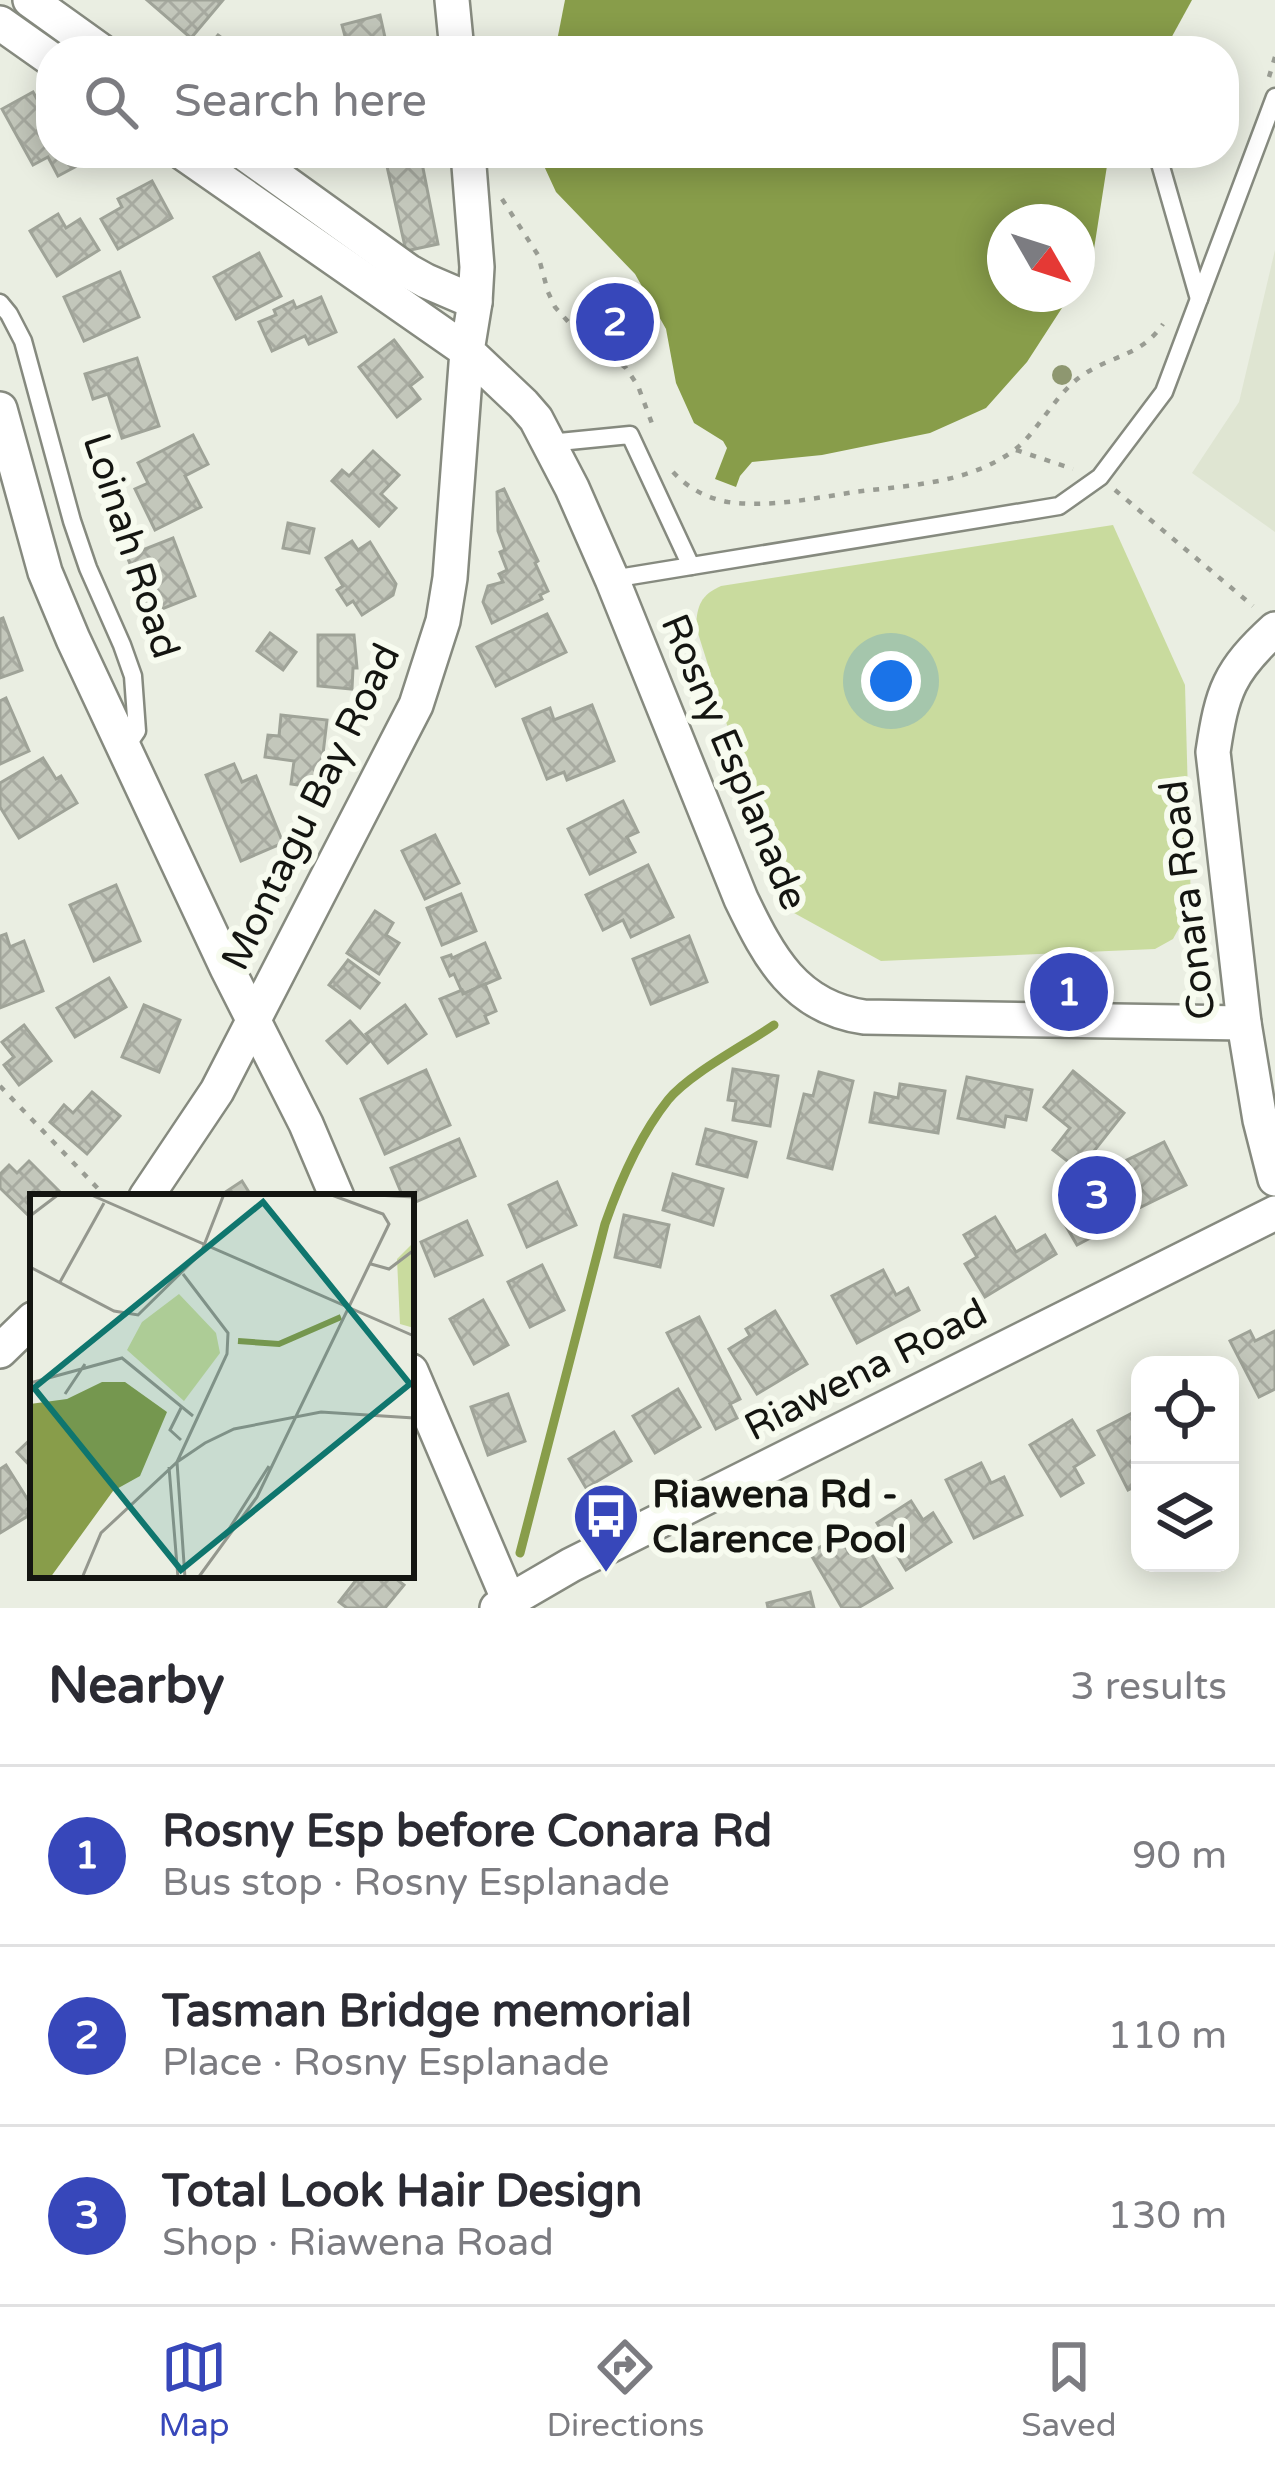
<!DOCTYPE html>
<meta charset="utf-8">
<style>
:root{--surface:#fff;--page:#f7f7f7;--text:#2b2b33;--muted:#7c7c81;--line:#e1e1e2;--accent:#3747ba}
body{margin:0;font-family:"Varela Round",sans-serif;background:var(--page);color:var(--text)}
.controls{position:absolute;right:36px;bottom:36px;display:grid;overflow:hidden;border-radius:24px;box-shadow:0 6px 30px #0003}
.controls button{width:108px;height:108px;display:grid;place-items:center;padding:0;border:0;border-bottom:3px solid var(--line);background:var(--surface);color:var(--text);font:60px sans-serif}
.compass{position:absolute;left:987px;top:204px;width:108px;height:108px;border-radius:50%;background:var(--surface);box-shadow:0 6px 30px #0003;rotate:129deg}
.you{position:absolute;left:891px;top:681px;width:42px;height:42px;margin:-30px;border:9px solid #fff;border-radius:50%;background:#1a73e8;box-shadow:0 0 0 18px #1a73e833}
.badge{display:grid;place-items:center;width:78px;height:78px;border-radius:50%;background:var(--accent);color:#fff;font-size:39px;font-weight:700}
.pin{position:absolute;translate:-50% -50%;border:6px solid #fff;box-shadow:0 3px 12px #0006}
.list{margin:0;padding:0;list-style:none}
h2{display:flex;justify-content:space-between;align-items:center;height:156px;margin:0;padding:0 48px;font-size:51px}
h2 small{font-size:39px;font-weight:400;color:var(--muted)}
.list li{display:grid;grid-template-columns:78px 1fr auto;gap:36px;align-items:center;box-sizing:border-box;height:180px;padding:0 48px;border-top:3px solid var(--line)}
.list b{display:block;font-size:45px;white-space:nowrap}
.list p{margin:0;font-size:39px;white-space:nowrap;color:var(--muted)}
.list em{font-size:39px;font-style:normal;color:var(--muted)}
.icon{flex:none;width:66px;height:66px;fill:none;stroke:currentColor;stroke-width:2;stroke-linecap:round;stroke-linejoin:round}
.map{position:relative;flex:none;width:1275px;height:1608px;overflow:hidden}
.search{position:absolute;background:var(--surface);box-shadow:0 6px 30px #0003;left:36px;right:36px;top:36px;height:132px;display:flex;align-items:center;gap:30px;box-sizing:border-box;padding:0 42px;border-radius:48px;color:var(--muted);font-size:45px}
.sheet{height:696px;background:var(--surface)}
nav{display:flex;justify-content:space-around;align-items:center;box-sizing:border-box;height:168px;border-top:3px solid var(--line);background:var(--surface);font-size:33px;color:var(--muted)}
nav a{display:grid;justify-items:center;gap:6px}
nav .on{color:var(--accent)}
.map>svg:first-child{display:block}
.built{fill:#dfe5d2}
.green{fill:#c9db9e}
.water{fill:#889d4a}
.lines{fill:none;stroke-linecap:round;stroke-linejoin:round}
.stream{stroke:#889d4a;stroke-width:9}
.building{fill:url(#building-cross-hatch);stroke:#9fa398;stroke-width:3}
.service-casing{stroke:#868a7f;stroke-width:21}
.minor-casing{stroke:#868a7f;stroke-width:38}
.path{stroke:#999c93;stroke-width:4.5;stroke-dasharray:6 9;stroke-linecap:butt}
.service{stroke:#fff;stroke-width:16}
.minor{stroke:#fff;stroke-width:33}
.tree{fill:#8e9770}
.labels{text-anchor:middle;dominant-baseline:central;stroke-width:12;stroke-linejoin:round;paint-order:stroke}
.street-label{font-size:39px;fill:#141511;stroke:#f7fbef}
.poi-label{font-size:39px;font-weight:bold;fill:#141511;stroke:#f7fbef;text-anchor:start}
.inset-river{fill:none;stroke:#889d4a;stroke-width:6}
.inset-road{fill:none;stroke:#94978e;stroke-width:3}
.view{fill:#0f766e;fill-opacity:0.15;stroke:#0f766e;stroke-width:6}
.inset-edge{fill:none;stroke:#141511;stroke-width:6}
</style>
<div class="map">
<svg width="1275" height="1608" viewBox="0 0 1275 1608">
<defs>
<pattern id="building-cross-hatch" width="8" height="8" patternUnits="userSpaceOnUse" patternTransform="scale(3)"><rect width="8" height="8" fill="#c3c7bb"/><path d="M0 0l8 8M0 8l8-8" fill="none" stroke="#a7aaa0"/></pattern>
</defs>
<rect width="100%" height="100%" fill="#eaeee2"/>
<polygon class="built" points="1275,250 1275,532 1192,473 1239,402"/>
<path class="green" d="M 1113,525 L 1185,685 L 1191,906 L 1173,939 L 1155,949 L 881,961 L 785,908 L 696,627 C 697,605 701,595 721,586 Z"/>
<g class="water">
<polygon points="565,0 1192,0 1164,51 555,51"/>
<polygon points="538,153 1109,153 1094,249 1077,283 1077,222 1005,222 1005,294 1071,294 1027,362 986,408 930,433 822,455 752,462 740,476 736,487 715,479 727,448 723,441 694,423 676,383 666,329 635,274 556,192"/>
</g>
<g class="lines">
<path class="stream" d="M 520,1553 L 605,1224 C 619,1184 641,1134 668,1100 C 689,1074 745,1045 774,1025"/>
</g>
<g class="building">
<polygon points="147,0 223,0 191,38"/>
<polygon points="380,15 388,51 349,51 342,25"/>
<polygon points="218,35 239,51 205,51"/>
<polygon points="33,92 51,124 51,153 67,153 75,167 58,176 48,157 33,165 2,109"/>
<polygon points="384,153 420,153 438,244 406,251"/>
<polygon points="152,181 172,218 118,249 101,219 122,207 118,199"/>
<polygon points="58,214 66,228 80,219 99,250 57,276 30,231"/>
<polygon points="259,253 281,296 236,319 214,277"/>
<polygon points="120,272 139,317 84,341 64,297"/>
<polygon points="321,297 336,332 309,344 305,336 272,351 259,322 276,315 274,310 293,301 296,308"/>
<polygon points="394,340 422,377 410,386 420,399 397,417 359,367"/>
<polygon points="137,358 159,426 122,438 108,394 93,399 85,374"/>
<polygon points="193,435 208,464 185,476 201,507 155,530 135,489 148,483 138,463"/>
<polygon points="373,451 399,475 381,494 396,508 379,526 332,481 342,470 349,476"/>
<polygon points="504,489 538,561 535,563 548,591 540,595 542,599 492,623 483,602 488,586 503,582 499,574 507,570 500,552 505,550 498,531 497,492"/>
<polygon points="288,523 314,529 309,553 283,548"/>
<polygon points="173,538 195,596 149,614 127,556"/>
<polygon points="352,541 358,550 370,542 396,584 393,595 362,615 353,601 347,605 337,590 343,586 326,558"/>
<polygon points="547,614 566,652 496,686 477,647"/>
<polygon points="3,618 22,670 0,678 0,619"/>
<polygon points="270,633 296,652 283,670 257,651"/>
<polygon points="318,635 354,635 357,668 353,668 352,689 318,686"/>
<polygon points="6,698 29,751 0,764 0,701"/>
<polygon points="592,705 614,761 567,780 564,772 547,779 523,719 550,708 554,720"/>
<polygon points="281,715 327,720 319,788 291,784 294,761 265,757 268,735 279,736"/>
<polygon points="43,758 56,779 61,776 77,803 19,838 0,807 0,783"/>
<polygon points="234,764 242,782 256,776 283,843 241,861 206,775"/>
<polygon points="623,801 638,832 627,837 635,852 590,874 568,829"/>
<polygon points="435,835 459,883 425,899 402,851"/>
<polygon points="648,865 673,917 631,937 623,920 603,930 586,895"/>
<polygon points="116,885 140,941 94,961 70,905"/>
<polygon points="461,894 476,931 442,945 427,908"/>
<polygon points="375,911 393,923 386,935 399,943 379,974 347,953"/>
<polygon points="6,934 10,947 24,941 43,991 0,1008 0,936"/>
<polygon points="689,936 707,982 651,1004 633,959"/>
<polygon points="485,943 500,978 463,994 454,974 450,976 442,958 451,955 452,958"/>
<polygon points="348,960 379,983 360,1008 329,985"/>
<polygon points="109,978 126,1007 75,1037 57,1008"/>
<polygon points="485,984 496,1011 485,1016 488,1023 457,1036 440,999 462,990 463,994"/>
<polygon points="144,1005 180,1020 159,1072 122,1057"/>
<polygon points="405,1005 426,1034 388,1063 366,1034"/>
<polygon points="350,1021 369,1042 347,1063 327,1041"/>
<polygon points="24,1025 51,1061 19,1085 4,1065 14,1057 2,1042"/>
<polygon points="733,1069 778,1076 770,1126 733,1120 736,1101 728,1100"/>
<polygon points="426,1070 450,1125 385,1154 361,1099"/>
<polygon points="1073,1071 1124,1113 1079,1170 1053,1150 1070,1128 1044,1107"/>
<polygon points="819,1072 853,1081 832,1169 788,1158 804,1094 813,1096"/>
<polygon points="967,1077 1032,1090 1026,1120 1006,1116 1004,1127 958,1118"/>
<polygon points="900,1084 945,1091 938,1133 870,1122 875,1093 898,1098"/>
<polygon points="92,1092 120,1116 87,1154 50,1122 64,1105 73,1113"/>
<polygon points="706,1129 756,1142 747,1177 697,1164"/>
<polygon points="459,1139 475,1176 411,1204 411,1197 403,1197 391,1168"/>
<polygon points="1164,1142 1186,1185 1139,1208 1132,1194 1142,1190 1127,1160"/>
<polygon points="29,1161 62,1194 59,1197 33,1197 33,1220 0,1188 0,1174 9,1165 17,1173"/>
<polygon points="673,1174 723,1189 713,1225 663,1210"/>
<polygon points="1102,1174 1128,1218 1077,1245 1060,1216"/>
<polygon points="242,1181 252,1197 218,1197"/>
<polygon points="557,1182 576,1225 527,1247 509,1205"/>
<polygon points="624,1215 669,1225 660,1267 615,1257"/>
<polygon points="995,1217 1016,1252 1045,1235 1056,1254 985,1297 965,1264 977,1257 964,1235"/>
<polygon points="467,1221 482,1255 435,1276 421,1242"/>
<polygon points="542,1265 564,1310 530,1327 508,1282"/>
<polygon points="883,1270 896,1295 908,1288 919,1310 857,1343 832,1296"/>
<polygon points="483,1300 508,1345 474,1364 450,1319"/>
<polygon points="775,1311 807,1364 757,1394 729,1349 750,1336 746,1329"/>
<polygon points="699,1317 740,1399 730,1404 737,1418 716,1429 667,1333"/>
<polygon points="1250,1331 1255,1341 1275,1331 1275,1389 1259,1397 1230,1341"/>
<polygon points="678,1389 700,1427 655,1453 633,1416"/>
<polygon points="508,1394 525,1441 488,1455 471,1407"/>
<polygon points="1140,1409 1140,1484 1128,1490 1098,1431"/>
<polygon points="1072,1420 1094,1455 1074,1467 1083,1483 1061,1496 1030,1445"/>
<polygon points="614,1432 631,1461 586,1488 569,1459"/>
<polygon points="33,1437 33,1469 17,1452"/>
<polygon points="981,1463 991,1483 1004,1477 1022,1515 974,1538 946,1480"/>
<polygon points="6,1465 33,1508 33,1513 0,1533 0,1469"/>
<polygon points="911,1501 923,1520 933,1513 951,1542 906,1570 877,1523"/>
<polygon points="839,1536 849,1553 865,1543 892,1588 858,1608 842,1608 810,1553"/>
<polygon points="360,1575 391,1575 404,1585 385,1608 347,1608 339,1602"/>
<polygon points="810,1592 814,1608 768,1608 767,1603"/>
</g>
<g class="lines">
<g class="service-casing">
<g id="service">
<polyline points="1157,153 1199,299"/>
<polyline points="0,303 9,314 23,341 72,521 88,568 122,645 133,676 137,731 126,747"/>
<polyline points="549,443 630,435 691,566"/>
<polyline points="612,579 1059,506 1100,477 1164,392 1275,97"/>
</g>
</g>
<g class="minor-casing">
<g id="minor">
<polyline points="30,0 101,51"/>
<polyline points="452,0 457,51"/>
<polyline points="0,23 51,59"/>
<polyline points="244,153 408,271 426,281 475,302"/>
<path d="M 468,153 L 477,267 L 475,302 L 467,351 L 523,404 L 536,419 L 572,488 L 612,579 L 741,899 C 769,957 795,1007 864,1017 L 1244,1023"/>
<polyline points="0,409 45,572 73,639 227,968 306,1124 337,1197"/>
<path d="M 1275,629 C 1229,671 1222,691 1213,752 L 1244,1023 L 1260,1120 L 1275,1179"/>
<polyline points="146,1197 217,1091 416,705 443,621 450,578 467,351 183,153"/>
<polyline points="0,1351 33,1319"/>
<polyline points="411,1371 512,1608"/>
<polyline points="497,1608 571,1565 1275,1213"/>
</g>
</g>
<g class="path">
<polyline points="1269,77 1275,57"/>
<polyline points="502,199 538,255 548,292 555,307 571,325 626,368 638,386 654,429"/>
<polyline points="1016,450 1073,469"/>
<path d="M 673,472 C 688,488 706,498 728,502 C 769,508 815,498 855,492 C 909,485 967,484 1013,451 C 1036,435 1053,397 1080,377 C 1110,355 1141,357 1163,324"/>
<polyline points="1115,490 1253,606"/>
<polyline points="0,1086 106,1197"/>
</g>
<use href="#service" class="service"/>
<use href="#minor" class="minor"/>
</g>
<circle class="tree" cx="1062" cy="375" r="10"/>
<defs>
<g id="bus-pin" transform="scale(3.45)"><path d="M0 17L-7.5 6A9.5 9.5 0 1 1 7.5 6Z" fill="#3747ba" stroke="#f7fbef"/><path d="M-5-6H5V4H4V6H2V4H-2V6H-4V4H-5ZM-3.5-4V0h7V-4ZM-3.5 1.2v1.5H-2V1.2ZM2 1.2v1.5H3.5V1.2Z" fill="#fff"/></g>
</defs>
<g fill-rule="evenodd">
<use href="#bus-pin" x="606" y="1516"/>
</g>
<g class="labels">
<g class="street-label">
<text transform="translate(131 546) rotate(72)">Loinah Road</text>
<text transform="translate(734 762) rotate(67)">Rosny Esplanade</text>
<text transform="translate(311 807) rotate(-64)">Montagu Bay Road</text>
<text transform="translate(1188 900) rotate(-97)">Conara Road</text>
<text transform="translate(866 1370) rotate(-27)">Riawena Road</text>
</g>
<g class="poi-label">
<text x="652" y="1494">Riawena Rd -<tspan x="652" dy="45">Clarence Pool</tspan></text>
</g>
</g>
<g transform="translate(30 1194)">
<rect width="384" height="384" fill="#eaeee2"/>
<path d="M 384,48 L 384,134 L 370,130 L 367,65 ZM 149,100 L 186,139 L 190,159 L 154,207 L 97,156 L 112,128 Z" fill="#c9db9e"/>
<path d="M 72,188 L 95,188 L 137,218 L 110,282 L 83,297 L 20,384 L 0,384 L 0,210 L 37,205 Z" fill="#889d4a"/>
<path class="inset-river" d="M 208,147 L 249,150 L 311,123"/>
<path class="inset-road" d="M 59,0 L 384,142M 326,0 L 384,3M 0,22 L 29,0M 341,70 L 359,75 L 384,56M 0,73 L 84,117 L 108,121 L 171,59 L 194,0M 30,88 L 74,9M 0,189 L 92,164 L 163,222M 35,200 L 55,170M 151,246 L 140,236 L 152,212M 139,273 L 148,384M 194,343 L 239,272M 52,384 L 71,339 L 147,268 L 197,160 L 198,139 L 153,80M 155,384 L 147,268 L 175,249 L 204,235 L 291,218 L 384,224M 168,384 L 227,303 L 359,30 L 353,20 L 299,0"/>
<path class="view" d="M 233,8 L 380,190 L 151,376 L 4,194 Z"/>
<rect width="384" height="384" class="inset-edge"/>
</g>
</svg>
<div class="controls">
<button><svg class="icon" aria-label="locate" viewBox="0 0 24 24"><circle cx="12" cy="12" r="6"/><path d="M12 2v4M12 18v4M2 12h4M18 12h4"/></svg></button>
<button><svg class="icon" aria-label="layers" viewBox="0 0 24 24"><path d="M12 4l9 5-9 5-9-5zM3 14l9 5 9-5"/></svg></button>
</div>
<svg class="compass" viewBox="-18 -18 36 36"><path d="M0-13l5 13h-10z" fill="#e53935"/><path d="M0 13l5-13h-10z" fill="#7c7c81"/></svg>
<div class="you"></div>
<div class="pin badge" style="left:1069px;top:992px">1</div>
<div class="pin badge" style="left:615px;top:322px">2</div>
<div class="pin badge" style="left:1097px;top:1195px">3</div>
<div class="search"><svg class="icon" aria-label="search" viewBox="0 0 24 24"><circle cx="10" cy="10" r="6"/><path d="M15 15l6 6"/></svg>Search here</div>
</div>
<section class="sheet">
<h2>Nearby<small>3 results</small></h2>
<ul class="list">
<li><span class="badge">1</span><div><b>Rosny Esp before Conara Rd</b><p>Bus stop · Rosny Esplanade</p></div><em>90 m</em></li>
<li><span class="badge">2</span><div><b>Tasman Bridge memorial</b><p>Place · Rosny Esplanade</p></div><em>110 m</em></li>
<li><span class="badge">3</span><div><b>Total Look Hair Design</b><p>Shop · Riawena Road</p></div><em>130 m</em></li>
</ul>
</section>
<nav>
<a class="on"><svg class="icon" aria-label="map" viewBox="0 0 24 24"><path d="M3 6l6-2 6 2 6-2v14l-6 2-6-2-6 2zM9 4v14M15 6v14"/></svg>Map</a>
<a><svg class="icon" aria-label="directions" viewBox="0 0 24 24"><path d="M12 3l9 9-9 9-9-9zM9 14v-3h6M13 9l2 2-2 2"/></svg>Directions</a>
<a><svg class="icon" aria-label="saved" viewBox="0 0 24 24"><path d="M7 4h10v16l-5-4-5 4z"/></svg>Saved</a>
</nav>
